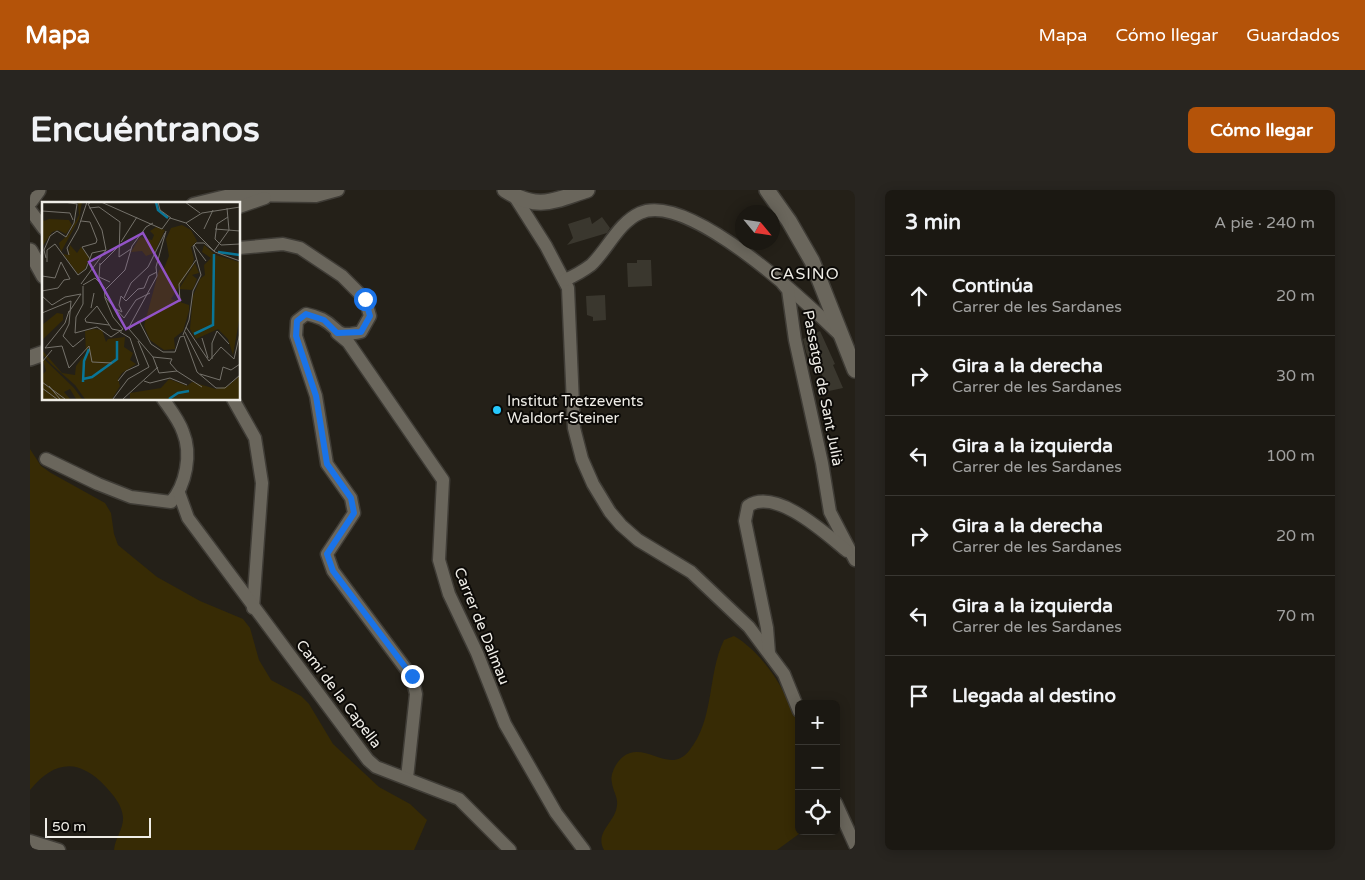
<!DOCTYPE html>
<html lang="es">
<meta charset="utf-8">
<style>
:root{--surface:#1b1812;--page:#282520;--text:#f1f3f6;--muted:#a0a09f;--line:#393732;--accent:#b45309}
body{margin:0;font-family:"Varela Round",sans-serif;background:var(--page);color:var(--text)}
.controls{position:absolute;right:15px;bottom:15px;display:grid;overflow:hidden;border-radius:8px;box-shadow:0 2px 12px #0003}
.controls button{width:45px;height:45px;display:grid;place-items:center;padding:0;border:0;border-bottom:1px solid var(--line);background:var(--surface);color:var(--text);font:25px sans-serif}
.compass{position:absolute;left:705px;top:15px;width:45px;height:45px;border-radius:50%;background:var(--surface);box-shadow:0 2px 12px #0003;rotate:119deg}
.scale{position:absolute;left:15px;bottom:12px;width:106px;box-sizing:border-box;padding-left:5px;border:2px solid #efede7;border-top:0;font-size:14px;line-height:18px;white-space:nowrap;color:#efede7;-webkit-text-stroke:4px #0c0a07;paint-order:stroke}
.stop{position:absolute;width:15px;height:15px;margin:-11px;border:4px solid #1a73e8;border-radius:50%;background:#fff}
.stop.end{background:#1a73e8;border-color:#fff;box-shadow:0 1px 5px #0008}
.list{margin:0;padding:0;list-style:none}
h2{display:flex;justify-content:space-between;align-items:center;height:65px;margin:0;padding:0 20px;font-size:21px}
h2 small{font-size:16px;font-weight:400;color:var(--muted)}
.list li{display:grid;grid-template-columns:32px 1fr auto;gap:15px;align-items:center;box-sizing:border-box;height:80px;padding:0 20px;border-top:1px solid var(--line)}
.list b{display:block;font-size:19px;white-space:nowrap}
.list p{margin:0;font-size:16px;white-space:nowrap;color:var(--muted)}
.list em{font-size:16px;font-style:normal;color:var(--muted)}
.icon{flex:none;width:28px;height:28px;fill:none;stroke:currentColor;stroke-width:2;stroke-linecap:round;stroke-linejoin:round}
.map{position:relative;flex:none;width:825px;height:660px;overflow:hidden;border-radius:8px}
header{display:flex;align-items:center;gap:30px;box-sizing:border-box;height:70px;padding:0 25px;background:var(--accent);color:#fff}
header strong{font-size:24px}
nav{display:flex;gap:28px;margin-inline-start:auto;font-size:18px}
.intro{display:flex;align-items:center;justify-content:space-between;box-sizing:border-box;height:120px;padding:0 30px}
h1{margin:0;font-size:35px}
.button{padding:12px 22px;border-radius:8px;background:var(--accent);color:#fff;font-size:18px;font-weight:700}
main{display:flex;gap:30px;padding:0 30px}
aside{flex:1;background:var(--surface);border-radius:8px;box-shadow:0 2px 12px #0003}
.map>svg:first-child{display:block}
.green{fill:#372b05}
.building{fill:#3a372e}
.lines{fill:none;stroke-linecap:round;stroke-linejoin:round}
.minor-casing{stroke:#3f3c36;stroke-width:15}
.tertiary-casing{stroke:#3f3c36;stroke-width:18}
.minor{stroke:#6a665c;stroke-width:12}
.tertiary{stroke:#6a665c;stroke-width:15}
.route{stroke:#1a73e8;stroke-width:6}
.poi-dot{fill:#26c9fe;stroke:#0c0a07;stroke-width:2}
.labels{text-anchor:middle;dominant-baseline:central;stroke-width:4;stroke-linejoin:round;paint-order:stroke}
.street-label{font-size:15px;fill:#efede7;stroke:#0c0a07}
.poi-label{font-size:15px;fill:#efede7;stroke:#0c0a07;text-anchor:start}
.neighbourhood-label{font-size:16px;letter-spacing:1px;fill:#efede7;stroke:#0c0a07}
.inset-river{fill:none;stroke:#097597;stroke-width:2.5}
.inset-road{fill:none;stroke:#75726b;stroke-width:1}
.view{fill:#9253c7;fill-opacity:0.15;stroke:#9253c7;stroke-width:2.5}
.inset-edge{fill:none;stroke:#efede7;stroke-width:2.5}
</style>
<header>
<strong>Mapa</strong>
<nav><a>Mapa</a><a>Cómo llegar</a><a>Guardados</a></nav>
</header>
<div class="intro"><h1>Encuéntranos</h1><a class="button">Cómo llegar</a></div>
<main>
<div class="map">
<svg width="825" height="660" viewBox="0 0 825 660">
<rect width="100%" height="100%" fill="#242018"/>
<g class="green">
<path d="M 0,259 L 11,276 L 21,283 L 75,313 L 81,323 L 84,344 L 88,355 L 127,387 L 170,411 L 213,429 L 220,438 L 229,470 L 241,490 L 271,506 L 279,514 L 303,554 L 349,597 L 380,614 L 397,630 L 384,660 L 84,660 C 85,648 94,638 93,627 C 92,615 84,606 76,597 C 49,568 25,570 0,600 Z"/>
<path d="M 704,446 C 735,464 757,503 769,536 L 769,641 L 773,641 L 747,660 L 574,660 C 564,642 586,632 587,615 C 588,607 583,601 582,593 C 579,583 589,566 600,563 C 621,557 641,583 659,561 C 685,529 677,485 694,450 Z"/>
</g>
<g class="building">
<polygon points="560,27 562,34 572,27 580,38 577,43 537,55 543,48 538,34"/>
<polygon points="607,70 621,70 622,96 598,97 597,73 607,73"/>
<polygon points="575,105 576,130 563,131 563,127 557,125 556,106"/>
<polygon points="790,141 805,174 803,175 813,198 799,201 790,180 785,182 776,162 773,149"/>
</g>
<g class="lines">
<g class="minor-casing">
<g id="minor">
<polyline points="485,7 516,56 538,98 544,238 552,269 563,294 580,322 591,335 608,350 661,382 719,437 754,484 769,521"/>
<polyline points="163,14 200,5 286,6 308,0"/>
<polyline points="209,17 235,8"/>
<polyline points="0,20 14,39"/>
<path d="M 209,58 L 253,54 L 270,58 L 312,86 L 335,109 L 340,126 L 331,142 C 303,148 311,139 292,129 C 287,127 281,125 276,124 L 267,131 L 266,146 L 286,206 L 297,274 L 321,308 L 324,323 L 297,364 L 303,381 L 382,487 L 386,504 L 377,588"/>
<path d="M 535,90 C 544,86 553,81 561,75 C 578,59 588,33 610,23 C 659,1 777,113 811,146"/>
<polyline points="753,94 758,100 765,150 792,273 800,322 825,370"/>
<polyline points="307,143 318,152 413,290 409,370 419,404 447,463 475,534 526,623 554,660"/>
<polyline points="203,209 225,248 232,293 223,418"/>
<path d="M 16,269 L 68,294 L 101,307 L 141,312 C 156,295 162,264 153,242 C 149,230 140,219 133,209"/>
<polyline points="149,303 158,328 338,570 346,577 429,609 480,660"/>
<path d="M 739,463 L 737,438 L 715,331 L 718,316 C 746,297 796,344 817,361"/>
<polyline points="806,613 825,655"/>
<polyline points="0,651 29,660"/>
</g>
</g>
<g class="tertiary-casing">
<g id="tertiary">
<path d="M 475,0 C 508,21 523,11 557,0"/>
<polyline points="737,0 759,31 782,71 825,180"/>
<polyline points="0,11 8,0"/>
<polyline points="0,61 14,86"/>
<polyline points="0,168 14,163"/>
</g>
</g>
<use href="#minor" class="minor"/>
<use href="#tertiary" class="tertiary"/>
</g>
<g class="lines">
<polyline class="route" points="335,109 340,126 331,142 307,143 294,130 276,124 267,131 266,146 286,206 297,274 321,308 324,323 297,364 303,381 382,486"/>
</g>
<circle class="poi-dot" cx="467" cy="220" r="5"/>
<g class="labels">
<g class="street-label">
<text transform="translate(793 198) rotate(79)">Passatge de Sant Julià</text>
<text transform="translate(452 436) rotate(68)">Carrer de Dalmau</text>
<text transform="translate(309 504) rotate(53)">Camí de la Capella</text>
</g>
<g class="poi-label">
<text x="477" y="211">Institut Tretzevents<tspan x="477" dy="17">Waldorf-Steiner</tspan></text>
</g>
<g class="neighbourhood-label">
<text x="775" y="84">CASINO</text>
</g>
</g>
<g transform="translate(12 12)">
<rect width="198" height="198" fill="#242018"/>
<path d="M 36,0 L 40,0 L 37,17 L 19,50 L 17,41 L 27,32 L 37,13 ZM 0,15 L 2,19 L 7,17 L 27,18 L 30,23 L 24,32 L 16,28 L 10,30 L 0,45 ZM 140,23 L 149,28 L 155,39 L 149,45 L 152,57 L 149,66 L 129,97 L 147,103 L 147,109 L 141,129 L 132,136 L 133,147 L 122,148 L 108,138 L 102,124 L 117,68 L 122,66 L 127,54 L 124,37 L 129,26 ZM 114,25 L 123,28 L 112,51 L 104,54 L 100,49 L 89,50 L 98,35 L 110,38 L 112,33 L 108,29 ZM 28,43 L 35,51 L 39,45 L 47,55 L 43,67 L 36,72 L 21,52 L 26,53 ZM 162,43 L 174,53 L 197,60 L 197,119 L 191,153 L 186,137 L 176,127 L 154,137 L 148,127 L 151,94 L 158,77 L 163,73 L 162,63 L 169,56 L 160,50 ZM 153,61 L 157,71 L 150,73 L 155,77 L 152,85 L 150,88 L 137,87 ZM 15,111 L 21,112 L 21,118 L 0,138 L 0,123 ZM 52,127 L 60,128 L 64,140 L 66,137 L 83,135 L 82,145 L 91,151 L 88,158 L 94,162 L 80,171 L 76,177 L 78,184 L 70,197 L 43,197 L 33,183 L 9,162 L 0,152 L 0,148 L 20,171 L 33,173 L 34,164 L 44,151 L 43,129 ZM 0,155 L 32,186 L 40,197 L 34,197 L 28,187 L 22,190 L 28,197 L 0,197 L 0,173 L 4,169 ZM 197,174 L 197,197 L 88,197 L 88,191 L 119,186 L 127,177 L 145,184 L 150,180 L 174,187 L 186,184 Z" fill="#372b05"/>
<path class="inset-river" d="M 114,0 L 116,8 L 126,16M 176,50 L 198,53M 152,132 L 171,123 L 172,52M 41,177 L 50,175 L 75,157 L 75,139M 41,180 L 42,159 L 47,147M 127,197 L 136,191 L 147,189"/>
<path class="inset-road" d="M 59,0 L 120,27 L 128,16 L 144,21 L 160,11 L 198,5M 116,0 L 118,8 L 129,16M 143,0 L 158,11M 47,6 L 57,5 L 78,20 L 77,55 L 89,47M 0,9 L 28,11 L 31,18M 186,15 L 175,22 L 173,37 L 179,43 L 198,42M 39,19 L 48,20 L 55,38 L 54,41 L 40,45 L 48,57M 144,21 L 173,50 L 198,59M 162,27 L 171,8M 173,27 L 198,29M 79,40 L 95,15M 152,43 L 164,59M 172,49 L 187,28 L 185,6M 27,53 L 25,46 L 36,27 L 45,0M 4,56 L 2,48 L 8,34 L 15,29 L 24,35 L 32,21 L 35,2 L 22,0M 5,60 L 5,48 L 13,42 L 36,73 L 44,67 L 50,51 L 64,48M 58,61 L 57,75 L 68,80M 58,63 L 76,45M 0,74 L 13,76 L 19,60 L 28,77M 39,82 L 64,48 L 60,28 L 46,2 L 48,1M 41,83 L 53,76 L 62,85 L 63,96 L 71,115 L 81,127M 41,84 L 41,102 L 34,115 L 33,131 L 55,125 L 69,135 L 81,127M 63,88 L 83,68 L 90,44 L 104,25 L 111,21M 0,89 L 16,86 L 22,78 L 28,77M 0,94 L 10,103 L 23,95 L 39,92M 63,95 L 82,116 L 94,98 L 108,91M 82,96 L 89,81 L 106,65 L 123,31M 138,100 L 137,82 L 154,58M 49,106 L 52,91M 74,107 L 80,110 L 77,103 L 79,94 L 84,99 L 96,87 L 102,86 L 107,74 L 115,70M 27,109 L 23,121 L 3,146 L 20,144 L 27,166 L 47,144 L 50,160 L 70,161M 27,110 L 39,92M 0,111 L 29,99 L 27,122 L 21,134 L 31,145 L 42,136M 67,123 L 44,120 L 43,117 L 55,104 L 70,127 L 80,129M 144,125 L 167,159 L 179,145 L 192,157 L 198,131M 86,127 L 115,74 L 114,65 L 124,29M 87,127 L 97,119 L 109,142 L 121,150 L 133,150 L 138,135 L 142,134 L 155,170 L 174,186 L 183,186 L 198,173M 87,127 L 111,155 L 117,171 L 135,169M 143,130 L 161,165M 141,133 L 147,118 L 151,89 L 159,73 L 151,44 L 154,41 L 162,41 L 173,50M 160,136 L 166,156M 111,155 L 130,157 L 128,161 L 135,169 L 160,185M 170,157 L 170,141 L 175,129 L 187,142M 0,160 L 10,148M 158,172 L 178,178 L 181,165 L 189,168 L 198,162M 76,179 L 84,169 L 97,163 L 88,136 L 78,130M 102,179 L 108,181 L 128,176 L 145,183M 0,180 L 23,197M 7,184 L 18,197M 0,186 L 15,197M 71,197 L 86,177 L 107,165 L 96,139M 81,197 L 116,165"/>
<path class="view" d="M 101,31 L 138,98 L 84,127 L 47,60 Z"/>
<rect width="198" height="198" class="inset-edge"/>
</g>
</svg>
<div class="controls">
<button>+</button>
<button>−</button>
<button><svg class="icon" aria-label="locate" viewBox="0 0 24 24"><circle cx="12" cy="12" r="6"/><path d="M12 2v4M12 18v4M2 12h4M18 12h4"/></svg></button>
</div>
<svg class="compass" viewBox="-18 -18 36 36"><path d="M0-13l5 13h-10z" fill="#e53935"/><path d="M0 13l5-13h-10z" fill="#a0a09f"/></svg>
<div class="scale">50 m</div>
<div class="stop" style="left:335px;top:109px"></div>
<div class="stop end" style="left:382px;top:486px"></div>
</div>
<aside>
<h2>3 min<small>A pie · 240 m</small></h2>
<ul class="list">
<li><svg class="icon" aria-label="ahead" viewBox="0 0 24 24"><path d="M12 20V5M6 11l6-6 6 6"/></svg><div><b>Continúa</b><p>Carrer de les Sardanes</p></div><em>20 m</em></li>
<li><svg class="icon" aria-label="right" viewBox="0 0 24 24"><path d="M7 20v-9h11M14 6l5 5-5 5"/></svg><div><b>Gira a la derecha</b><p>Carrer de les Sardanes</p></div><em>30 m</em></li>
<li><svg class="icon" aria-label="left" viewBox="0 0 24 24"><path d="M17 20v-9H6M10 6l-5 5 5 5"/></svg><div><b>Gira a la izquierda</b><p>Carrer de les Sardanes</p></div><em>100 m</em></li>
<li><svg class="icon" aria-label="right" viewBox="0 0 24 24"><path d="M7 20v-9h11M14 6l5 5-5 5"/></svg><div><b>Gira a la derecha</b><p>Carrer de les Sardanes</p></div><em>20 m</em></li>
<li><svg class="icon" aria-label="left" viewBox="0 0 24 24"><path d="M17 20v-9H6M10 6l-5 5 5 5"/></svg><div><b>Gira a la izquierda</b><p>Carrer de les Sardanes</p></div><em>70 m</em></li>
<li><svg class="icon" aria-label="arrive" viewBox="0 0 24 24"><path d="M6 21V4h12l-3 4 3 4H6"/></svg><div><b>Llegada al destino</b></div></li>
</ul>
</aside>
</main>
